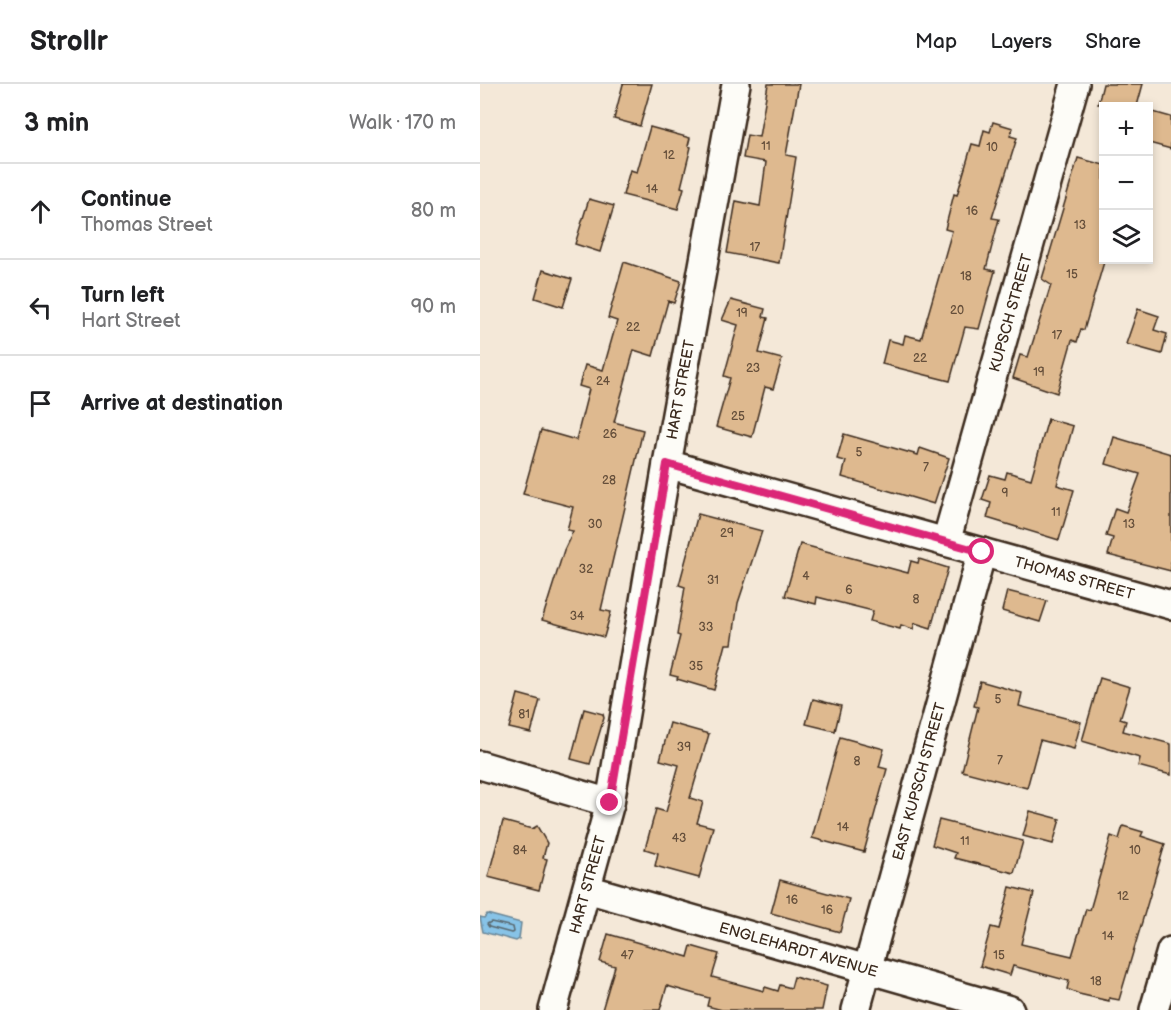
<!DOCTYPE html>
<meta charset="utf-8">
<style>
:root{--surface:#fff;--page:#f2f2f2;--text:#202124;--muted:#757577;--line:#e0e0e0}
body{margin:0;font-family:"Balsamiq Sans",sans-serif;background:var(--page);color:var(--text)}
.controls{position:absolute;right:18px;top:18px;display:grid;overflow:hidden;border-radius:0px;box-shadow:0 3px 9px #0003}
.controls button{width:54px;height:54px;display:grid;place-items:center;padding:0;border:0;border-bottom:2px solid var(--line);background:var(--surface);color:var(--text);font:30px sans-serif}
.stop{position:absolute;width:18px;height:18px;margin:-14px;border:4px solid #db2777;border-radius:50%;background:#fff}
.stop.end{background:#db2777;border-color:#fff;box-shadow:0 2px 6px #0008}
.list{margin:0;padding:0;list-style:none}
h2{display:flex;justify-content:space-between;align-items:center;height:78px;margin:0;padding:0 24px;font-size:26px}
h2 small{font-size:20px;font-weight:400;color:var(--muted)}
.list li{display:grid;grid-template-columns:39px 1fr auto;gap:18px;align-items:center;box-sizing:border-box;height:96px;padding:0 24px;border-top:2px solid var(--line)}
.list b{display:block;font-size:22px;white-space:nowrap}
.list p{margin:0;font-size:20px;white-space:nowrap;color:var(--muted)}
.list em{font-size:20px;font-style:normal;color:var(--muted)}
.icon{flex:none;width:33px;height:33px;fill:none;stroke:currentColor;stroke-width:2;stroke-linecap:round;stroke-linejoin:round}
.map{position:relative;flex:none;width:691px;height:926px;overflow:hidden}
header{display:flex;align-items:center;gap:36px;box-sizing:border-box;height:84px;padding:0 30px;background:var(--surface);border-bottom:2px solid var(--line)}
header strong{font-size:28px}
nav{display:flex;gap:33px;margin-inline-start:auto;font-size:21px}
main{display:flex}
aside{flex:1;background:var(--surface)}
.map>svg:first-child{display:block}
.water{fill:#87c3e7;stroke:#698697;stroke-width:1.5}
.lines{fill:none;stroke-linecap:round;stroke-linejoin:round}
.shore{stroke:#59676e;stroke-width:1.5}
.building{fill:#deb98f;stroke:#3b2a1e;stroke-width:1.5}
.minor-casing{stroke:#3b2a1e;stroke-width:32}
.minor{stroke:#fdfcf7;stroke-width:27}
.route{stroke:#db2777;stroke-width:8}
.labels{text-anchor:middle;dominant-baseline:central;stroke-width:6;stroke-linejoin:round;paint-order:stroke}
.number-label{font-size:12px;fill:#644e3a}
.street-label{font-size:15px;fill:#3b2a1e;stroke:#fdfcf7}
</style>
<header>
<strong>Strollr</strong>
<nav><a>Map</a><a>Layers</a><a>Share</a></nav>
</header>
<main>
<aside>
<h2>3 min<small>Walk · 170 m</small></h2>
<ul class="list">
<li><svg class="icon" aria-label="ahead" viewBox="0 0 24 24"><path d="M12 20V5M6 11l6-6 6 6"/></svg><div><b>Continue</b><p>Thomas Street</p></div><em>80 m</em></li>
<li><svg class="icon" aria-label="left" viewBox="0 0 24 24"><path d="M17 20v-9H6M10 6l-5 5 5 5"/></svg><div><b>Turn left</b><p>Hart Street</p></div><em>90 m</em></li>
<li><svg class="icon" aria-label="arrive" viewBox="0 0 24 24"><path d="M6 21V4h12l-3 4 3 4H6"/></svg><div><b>Arrive at destination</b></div></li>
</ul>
</aside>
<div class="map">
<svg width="691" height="926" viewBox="0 0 691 926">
<rect width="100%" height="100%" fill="#f4e8d8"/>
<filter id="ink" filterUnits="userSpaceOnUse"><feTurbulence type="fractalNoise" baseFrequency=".0167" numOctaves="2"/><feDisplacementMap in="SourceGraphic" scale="12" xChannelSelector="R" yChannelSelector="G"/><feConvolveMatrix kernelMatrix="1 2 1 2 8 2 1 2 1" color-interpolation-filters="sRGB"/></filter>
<g filter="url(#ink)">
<polygon class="water" points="7,830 41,839 39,855 36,857 3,848 0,833 4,834"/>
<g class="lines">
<polygon class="shore" points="11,838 33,843 34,848 31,849 9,843 7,840"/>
</g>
<g class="building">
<polygon points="143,0 172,0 160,42 134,35"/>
<polygon points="288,0 319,0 306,71 316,73 299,179 247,169 256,117 280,122 286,78 263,74 267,51 279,53"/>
<polygon points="623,0 663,0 657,22 618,20"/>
<polygon points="673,28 691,33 691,65 669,59"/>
<polygon points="513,38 533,44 530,52 537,54 512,134 519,135 506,185 515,187 499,245 485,243 470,297 402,280 408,256 423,260 425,251 441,255 472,147 465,145 474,110 477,111 492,60 500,62 504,46 510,48"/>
<polygon points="170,43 210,54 208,62 211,63 201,103 204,104 198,125 143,111 150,86 157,88"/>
<polygon points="598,74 624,81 624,178 604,246 601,245 597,258 592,256 577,309 533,294 540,271 548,273 571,201 562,195"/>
<polygon points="109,115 134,122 120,168 95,160"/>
<polygon points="144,178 201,197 194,219 188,217 173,272 154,266 134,338 163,346 121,526 131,528 124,553 62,536 84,466 93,447 87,446 93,423 43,410 61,346 96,356 109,305 99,302 105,281 123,286 137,237 128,234"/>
<polygon points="63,186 92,195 83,223 55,214"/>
<polygon points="251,216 285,225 283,233 288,234 279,269 302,275 293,305 285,303 272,353 236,343 250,294 244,292 258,241 242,236"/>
<polygon points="658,225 679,232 674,246 687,250 682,270 646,260"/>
<polygon points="568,335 593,342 577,401 594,406 579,456 507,434 511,419 502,416 510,391 525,395 527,388 551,395"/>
<polygon points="364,350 438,371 440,364 469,374 454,420 362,393 366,377 357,375"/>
<polygon points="634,353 691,370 691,487 628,471 633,454 626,452 635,424 646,428 660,390 626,380"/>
<polygon points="218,430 282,447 258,519 252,560 246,560 234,606 197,595 198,593 190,591 200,552 197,551 205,503 199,501"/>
<polygon points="320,460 428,489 431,477 438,479 439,475 468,484 451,544 435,539 433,545 421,541 420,545 390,537 393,527 337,513 336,520 305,512"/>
<polygon points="527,507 567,517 560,538 522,527"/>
<polygon points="620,594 650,603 640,635 646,637 643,647 691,660 691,691 658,682 660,674 602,657"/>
<polygon points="500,597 542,609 539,622 601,638 594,665 560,656 547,704 482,687 498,623 494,622"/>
<polygon points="38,610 60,616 51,649 29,644"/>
<polygon points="333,615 361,622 355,647 326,640"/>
<polygon points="104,625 123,630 124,634 110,680 91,675"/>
<polygon points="190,639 229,650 210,714 223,718 217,739 233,743 219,794 175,782 178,769 165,765 176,725 186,728 199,681 180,676"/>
<polygon points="360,653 404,665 399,683 407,685 384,768 332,754"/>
<polygon points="550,727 580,735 573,760 543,752"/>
<polygon points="459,736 543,757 534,789 474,774 476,769 452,761"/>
<polygon points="23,737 52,745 57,742 67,759 63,774 67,775 59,806 8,793"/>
<polygon points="643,742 663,748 661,752 685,760 639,916 629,914 629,917 599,910 587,905 589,897 533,882 530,891 500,882 511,843 519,845 530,803 554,809 541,860 592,872 606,825 610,826 631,752 639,755"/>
<polygon points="300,796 369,815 360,848 291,829"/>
<polygon points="128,850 208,873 211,862 239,870 232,893 284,907 285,903 298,907 300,901 311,904 314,893 347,902 342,926 242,926 227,922 229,914 187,902 180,926 122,926 135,882 120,878"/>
</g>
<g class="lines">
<g class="minor-casing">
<g id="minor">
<path id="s1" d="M 187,380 L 691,521"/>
<path id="s2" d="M 466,458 L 595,0"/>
<polyline points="0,681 130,719"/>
<path id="s3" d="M 107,805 L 530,926"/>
<path id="s4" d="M 73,926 L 130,719 L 187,380 L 256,0"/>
<path id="s5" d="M 376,926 L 502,468"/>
<polyline points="674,926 691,867"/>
</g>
</g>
<use href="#minor" class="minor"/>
</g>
</g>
<g class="lines" filter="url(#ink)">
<polyline class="route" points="130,719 187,380 502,468"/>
</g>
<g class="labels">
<g class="number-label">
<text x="286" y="62">11</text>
<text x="512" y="63">10</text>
<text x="189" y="71">12</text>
<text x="172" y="105">14</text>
<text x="492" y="127">16</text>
<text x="600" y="141">13</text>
<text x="275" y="163">17</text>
<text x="592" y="190">15</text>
<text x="486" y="192">18</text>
<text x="477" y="226">20</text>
<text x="262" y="229">19</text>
<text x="153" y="243">22</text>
<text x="577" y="251">17</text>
<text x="440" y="274">22</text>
<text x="273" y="284">23</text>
<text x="559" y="288">19</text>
<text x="123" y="297">24</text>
<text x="258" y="332">25</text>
<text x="130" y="350">26</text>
<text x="379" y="368">5</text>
<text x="446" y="383">7</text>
<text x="129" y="396">28</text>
<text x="525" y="409">9</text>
<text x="576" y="428">11</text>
<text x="115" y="440">30</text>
<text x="649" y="440">13</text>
<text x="247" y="449">29</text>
<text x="106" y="485">32</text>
<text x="326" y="492">4</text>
<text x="233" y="496">31</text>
<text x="369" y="506">6</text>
<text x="436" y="515">8</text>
<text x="97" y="532">34</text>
<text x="226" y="543">33</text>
<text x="216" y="582">35</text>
<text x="518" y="615">5</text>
<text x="44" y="630">81</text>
<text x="204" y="663">39</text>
<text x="520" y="676">7</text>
<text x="377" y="677">8</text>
<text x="363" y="743">14</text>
<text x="199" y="754">43</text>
<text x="485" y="757">11</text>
<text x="40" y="766">84</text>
<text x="655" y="766">10</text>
<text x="643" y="812">12</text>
<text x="312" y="816">16</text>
<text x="347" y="826">16</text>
<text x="628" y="852">14</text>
<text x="147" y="871">47</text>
<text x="519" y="871">15</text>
<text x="616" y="897">18</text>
</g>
<g class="street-label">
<text stroke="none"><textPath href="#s2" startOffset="238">KUPSCH STREET</textPath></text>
<text stroke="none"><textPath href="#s4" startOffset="634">HART STREET</textPath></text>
<text stroke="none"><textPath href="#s1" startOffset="423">THOMAS STREET</textPath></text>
<text stroke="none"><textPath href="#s5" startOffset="237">EAST KUPSCH STREET</textPath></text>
<text stroke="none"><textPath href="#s4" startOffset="130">HART STREET</textPath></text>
<text stroke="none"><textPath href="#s3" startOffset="220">ENGLEHARDT AVENUE</textPath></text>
</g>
</g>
</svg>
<div class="controls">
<button>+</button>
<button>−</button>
<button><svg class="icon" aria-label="layers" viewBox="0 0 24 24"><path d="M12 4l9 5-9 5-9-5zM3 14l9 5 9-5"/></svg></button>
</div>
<div class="stop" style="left:502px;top:468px"></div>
<div class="stop end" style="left:130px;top:719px"></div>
</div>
</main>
